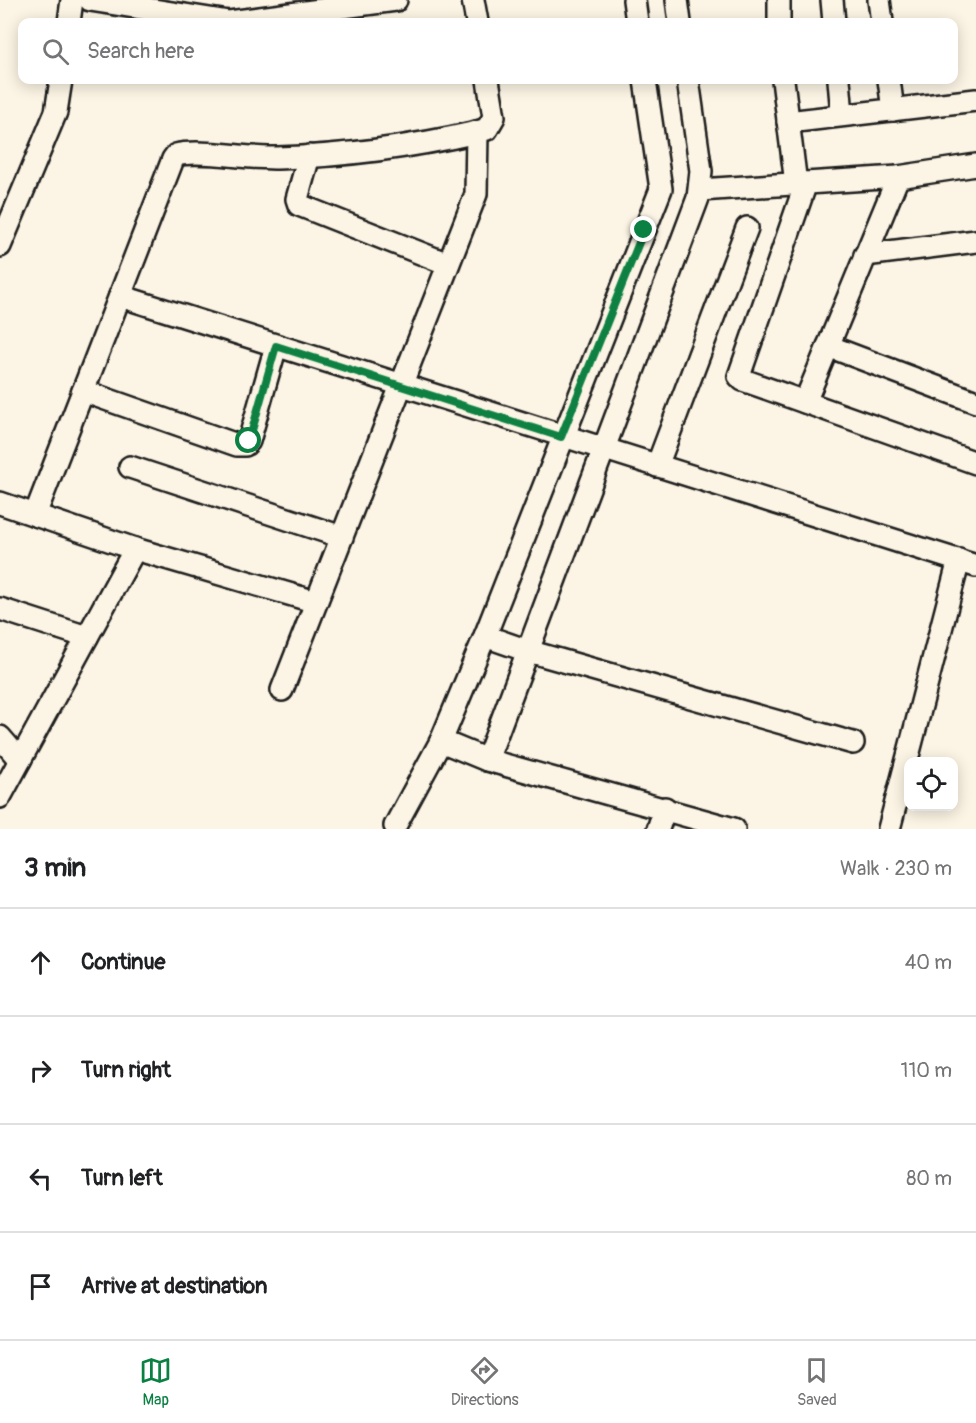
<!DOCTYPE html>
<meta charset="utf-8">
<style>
:root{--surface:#fff;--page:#f2f2f2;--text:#202124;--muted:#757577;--line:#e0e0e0;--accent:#0b8043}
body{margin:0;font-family:Pangolin,sans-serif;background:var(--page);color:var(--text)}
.controls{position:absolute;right:18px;bottom:18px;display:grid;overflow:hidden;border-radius:12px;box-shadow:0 3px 15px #0003}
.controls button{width:54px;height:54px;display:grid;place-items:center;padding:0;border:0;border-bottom:2px solid var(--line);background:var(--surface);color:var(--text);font:30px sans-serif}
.stop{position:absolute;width:18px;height:18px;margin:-14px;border:4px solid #0b8043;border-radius:50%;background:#fff}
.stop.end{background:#0b8043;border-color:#fff;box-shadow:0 2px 6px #0008}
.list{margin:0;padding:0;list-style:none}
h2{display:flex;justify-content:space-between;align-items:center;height:78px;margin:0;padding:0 24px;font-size:26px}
h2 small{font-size:20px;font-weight:400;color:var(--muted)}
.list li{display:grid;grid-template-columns:39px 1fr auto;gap:18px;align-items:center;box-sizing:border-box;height:108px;padding:0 24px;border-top:2px solid var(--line)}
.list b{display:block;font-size:22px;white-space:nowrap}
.list em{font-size:20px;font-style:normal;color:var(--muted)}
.icon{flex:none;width:33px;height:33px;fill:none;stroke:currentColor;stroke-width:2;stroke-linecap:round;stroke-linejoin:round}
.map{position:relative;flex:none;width:976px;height:829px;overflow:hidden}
.search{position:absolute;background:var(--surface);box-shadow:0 3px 15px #0003;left:18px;right:18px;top:18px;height:66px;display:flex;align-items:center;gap:15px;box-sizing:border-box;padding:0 21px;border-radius:12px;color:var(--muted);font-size:22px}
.sheet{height:510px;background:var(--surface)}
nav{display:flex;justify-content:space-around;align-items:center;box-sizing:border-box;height:84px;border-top:2px solid var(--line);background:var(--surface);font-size:16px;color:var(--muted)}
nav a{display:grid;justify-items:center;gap:3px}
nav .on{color:var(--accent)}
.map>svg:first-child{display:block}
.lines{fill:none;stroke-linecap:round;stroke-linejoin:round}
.minor-casing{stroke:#1c1c1c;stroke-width:26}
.minor{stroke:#fcf5e5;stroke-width:21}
.route{stroke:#0b8043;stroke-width:8}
</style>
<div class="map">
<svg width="976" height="829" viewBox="0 0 976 829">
<rect width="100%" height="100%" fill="#fcf5e5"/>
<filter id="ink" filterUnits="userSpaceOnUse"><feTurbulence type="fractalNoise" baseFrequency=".0167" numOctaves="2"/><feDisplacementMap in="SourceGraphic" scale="12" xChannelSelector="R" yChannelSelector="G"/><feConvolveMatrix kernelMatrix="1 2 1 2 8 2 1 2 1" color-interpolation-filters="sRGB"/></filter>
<g filter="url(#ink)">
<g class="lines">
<g class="minor-casing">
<g id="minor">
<polyline points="90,0 229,22 396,0"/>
<polyline points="473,0 477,22"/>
<polyline points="634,0 637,22"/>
<polyline points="677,0 680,22"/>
<polyline points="832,0 834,22"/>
<polyline points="879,0 882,22"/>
<polyline points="69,22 72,0"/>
<polyline points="779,22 779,0"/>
<polyline points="783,80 796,184"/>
<polyline points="839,80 842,115"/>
<polyline points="889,80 893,110"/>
<polyline points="788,122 976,100"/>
<polyline points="309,156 297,199 299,205 448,264"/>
<polyline points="806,183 739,376 743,380 976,463"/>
<polyline points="700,190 898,177 976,165"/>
<polyline points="0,246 56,112 61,80"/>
<polyline points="865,255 976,241"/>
<polyline points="120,296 976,566"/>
<polyline points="828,346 976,402"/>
<polyline points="83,391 237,445 245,445 249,441 276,346"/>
<polyline points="805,402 898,177"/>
<polyline points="657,466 747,228"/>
<polyline points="130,467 342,537"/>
<polyline points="0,503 135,549 316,602"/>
<path d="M 35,515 L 173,159 L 176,155 C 199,149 250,159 277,158 C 344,156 412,147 477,132 L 487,129 L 494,117 L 488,80"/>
<polyline points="0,609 87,637"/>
<polyline points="485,636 528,651 853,743"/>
<polyline points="282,690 476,194 477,132"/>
<polyline points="0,737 20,760"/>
<polyline points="441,741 487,760 734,829"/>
<polyline points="487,760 698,198 701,171 688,80"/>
<polyline points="0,797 135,549"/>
<polyline points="395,826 441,741 485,636 661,189 645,80"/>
<polyline points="658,829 665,808"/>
<polyline points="889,829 959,560"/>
</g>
</g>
<use href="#minor" class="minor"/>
</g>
</g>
<g class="lines" filter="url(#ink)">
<polyline class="route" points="249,441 276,346 561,437 644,230"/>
</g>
</svg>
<div class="controls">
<button><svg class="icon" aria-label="locate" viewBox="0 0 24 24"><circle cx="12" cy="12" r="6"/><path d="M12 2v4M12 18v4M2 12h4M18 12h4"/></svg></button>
</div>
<div class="stop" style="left:249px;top:441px"></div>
<div class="stop end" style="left:644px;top:230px"></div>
<div class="search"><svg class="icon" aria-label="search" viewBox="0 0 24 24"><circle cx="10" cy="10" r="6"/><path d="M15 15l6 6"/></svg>Search here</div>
</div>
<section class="sheet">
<h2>3 min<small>Walk · 230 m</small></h2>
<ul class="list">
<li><svg class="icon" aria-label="ahead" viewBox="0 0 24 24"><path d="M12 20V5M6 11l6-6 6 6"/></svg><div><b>Continue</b></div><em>40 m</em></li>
<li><svg class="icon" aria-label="right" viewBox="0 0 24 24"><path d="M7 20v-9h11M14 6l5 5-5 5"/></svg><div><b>Turn right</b></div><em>110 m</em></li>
<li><svg class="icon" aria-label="left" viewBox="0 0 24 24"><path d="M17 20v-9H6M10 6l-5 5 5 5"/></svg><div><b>Turn left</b></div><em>80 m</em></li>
<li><svg class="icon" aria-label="arrive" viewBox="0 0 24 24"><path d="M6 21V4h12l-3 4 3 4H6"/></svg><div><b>Arrive at destination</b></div></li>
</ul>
</section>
<nav>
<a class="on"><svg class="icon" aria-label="map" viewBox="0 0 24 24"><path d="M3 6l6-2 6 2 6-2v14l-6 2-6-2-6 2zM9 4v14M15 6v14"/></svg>Map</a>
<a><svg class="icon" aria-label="directions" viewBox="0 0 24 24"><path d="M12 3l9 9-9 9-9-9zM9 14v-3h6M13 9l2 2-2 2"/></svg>Directions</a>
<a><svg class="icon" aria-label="saved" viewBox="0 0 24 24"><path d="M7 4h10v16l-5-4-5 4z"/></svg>Saved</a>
</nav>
